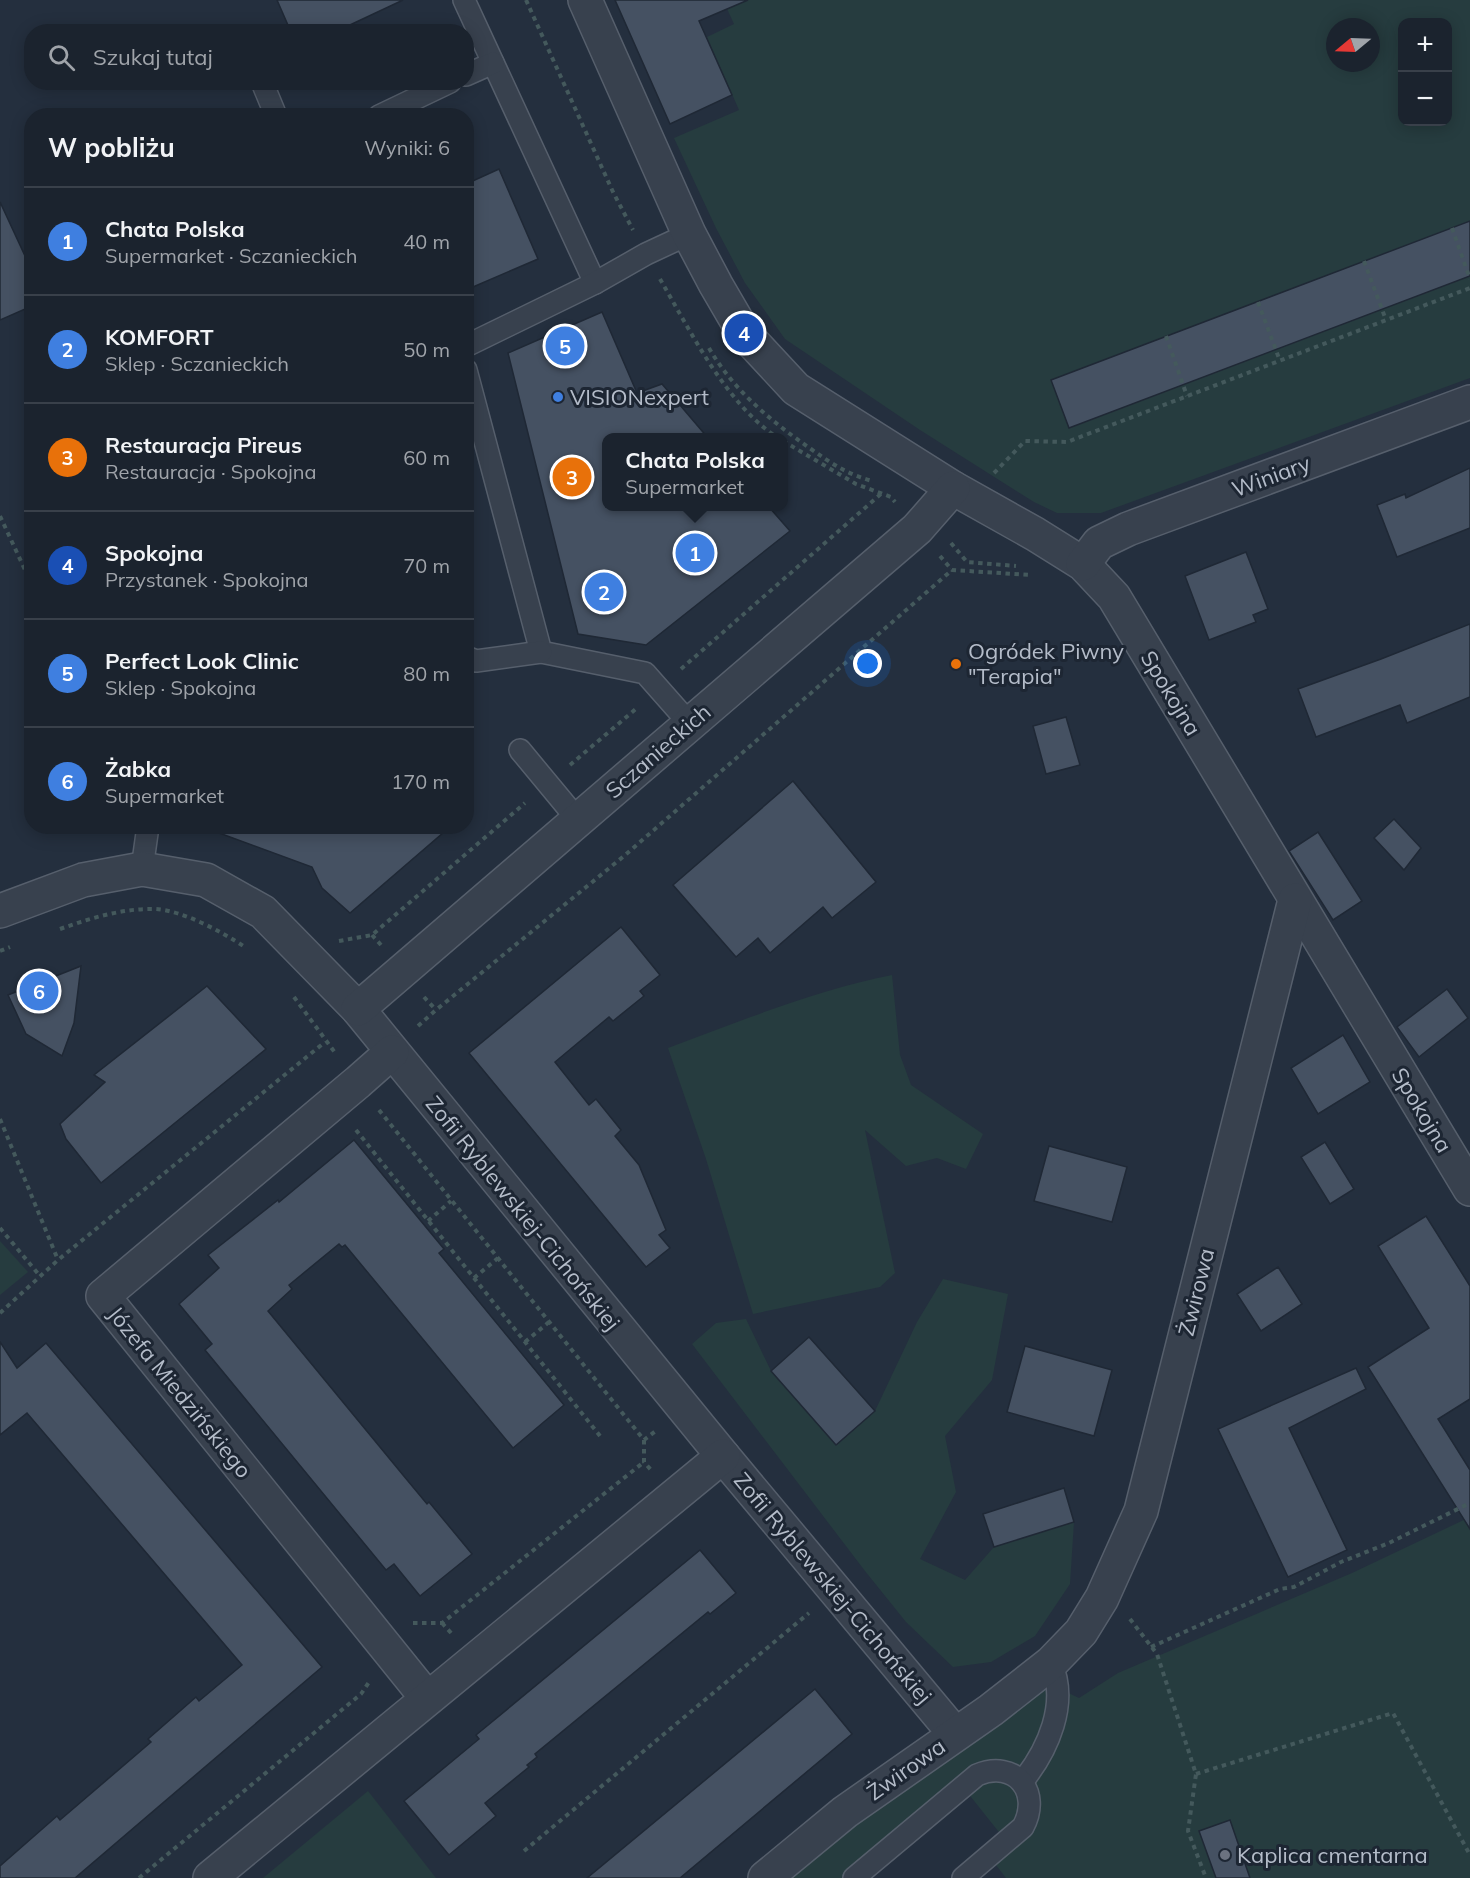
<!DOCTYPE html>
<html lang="pl">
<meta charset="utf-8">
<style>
:root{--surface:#1b232e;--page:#242b36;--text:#f1f3f6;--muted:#a0a4aa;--line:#39404a;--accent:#8ab4f8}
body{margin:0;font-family:Mulish,sans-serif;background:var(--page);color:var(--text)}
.controls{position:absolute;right:18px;top:18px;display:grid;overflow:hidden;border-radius:12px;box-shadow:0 3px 15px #0003}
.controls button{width:54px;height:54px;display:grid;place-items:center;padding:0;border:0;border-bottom:2px solid var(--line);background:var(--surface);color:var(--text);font:30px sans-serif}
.compass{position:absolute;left:1326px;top:18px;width:54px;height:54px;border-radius:50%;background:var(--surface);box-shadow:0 3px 15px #0003;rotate:251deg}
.you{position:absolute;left:868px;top:664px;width:21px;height:21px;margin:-15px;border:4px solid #fff;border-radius:50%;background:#1a73e8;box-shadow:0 0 0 9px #1a73e833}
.badge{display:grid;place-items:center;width:39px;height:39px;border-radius:50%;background:var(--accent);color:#fff;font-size:20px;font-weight:700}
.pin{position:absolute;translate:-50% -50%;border:3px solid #fff;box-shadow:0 2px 6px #0006}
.popup{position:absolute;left:602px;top:433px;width:186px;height:78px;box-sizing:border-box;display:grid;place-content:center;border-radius:12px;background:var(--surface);filter:drop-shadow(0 2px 4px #0005);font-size:20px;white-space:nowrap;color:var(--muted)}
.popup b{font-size:22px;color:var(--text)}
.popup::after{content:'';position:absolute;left:50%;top:100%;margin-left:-12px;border:12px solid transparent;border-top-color:var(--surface)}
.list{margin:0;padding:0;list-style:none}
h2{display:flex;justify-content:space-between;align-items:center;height:78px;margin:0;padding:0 24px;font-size:26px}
h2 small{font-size:20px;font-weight:400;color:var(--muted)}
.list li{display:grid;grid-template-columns:39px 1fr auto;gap:18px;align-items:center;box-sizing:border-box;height:108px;padding:0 24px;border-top:2px solid var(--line)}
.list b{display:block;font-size:22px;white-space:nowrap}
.list p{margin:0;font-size:20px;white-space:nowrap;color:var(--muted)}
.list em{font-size:20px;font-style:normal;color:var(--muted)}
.icon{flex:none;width:33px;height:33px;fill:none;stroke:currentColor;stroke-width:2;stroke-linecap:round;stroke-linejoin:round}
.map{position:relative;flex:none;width:1470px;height:1878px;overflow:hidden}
.search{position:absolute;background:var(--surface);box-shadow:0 3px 15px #0003;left:24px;top:24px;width:450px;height:66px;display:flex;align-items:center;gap:15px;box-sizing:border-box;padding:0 21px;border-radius:24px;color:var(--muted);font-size:22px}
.panel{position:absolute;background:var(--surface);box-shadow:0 3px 15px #0003;left:24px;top:108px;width:450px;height:726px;border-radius:24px}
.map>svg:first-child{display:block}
.green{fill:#263c3f;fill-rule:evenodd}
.building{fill:#455162;stroke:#1f2835;stroke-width:1.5}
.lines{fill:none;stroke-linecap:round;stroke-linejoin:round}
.lane-casing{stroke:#565f6c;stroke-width:24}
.street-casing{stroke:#565f6c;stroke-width:36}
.path{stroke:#44595c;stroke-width:4;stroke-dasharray:4.5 4.5;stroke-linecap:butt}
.lane{stroke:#38414e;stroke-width:21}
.street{stroke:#38414e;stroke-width:33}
.shop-dot{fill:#3f7fe0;stroke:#1d2633;stroke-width:2}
.food-dot{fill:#e8710a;stroke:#1d2633;stroke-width:2}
.worship-dot{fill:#6b7280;stroke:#1d2633;stroke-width:2}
.labels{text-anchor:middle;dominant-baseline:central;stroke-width:6;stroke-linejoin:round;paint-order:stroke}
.poi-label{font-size:22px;fill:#b4bcc9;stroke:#1d2633;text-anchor:start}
.street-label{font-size:22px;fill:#b4bcc9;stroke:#1d2633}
</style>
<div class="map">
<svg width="1470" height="1878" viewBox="0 0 1470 1878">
<rect width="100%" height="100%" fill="#242f3e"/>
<g class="green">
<path d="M 723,0 L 1470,0 L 1470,378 L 1101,513 L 1057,513 L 1034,502 L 920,430 L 785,339 L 745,283 L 716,228 L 674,138 L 739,110 L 707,37 L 734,24 ZM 1402,22 L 1448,22 L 1448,122 L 1402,122 ZM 1335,27 L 1371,27 L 1371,63 L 1335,63 Z"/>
<path d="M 892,975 L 900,1055 L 911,1085 L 983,1134 L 966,1169 L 937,1158 L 906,1166 L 865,1130 L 895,1273 L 880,1287 L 753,1314 L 706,1159 L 668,1048 C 741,1021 815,990 892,975 Z"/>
<polygon points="0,1241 28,1272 0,1295"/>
<polygon points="943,1279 1008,1294 992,1380 945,1436 956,1492 920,1559 965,1580 994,1547 1074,1522 1070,1584 1035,1636 991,1662 953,1667 906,1622 865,1571 692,1344 716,1323 746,1319 771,1371 837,1445 875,1411 917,1322"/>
<polygon points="1470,1517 1470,1878 1006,1878 989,1856 1006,1841 963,1787 854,1878 765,1878 1043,1670 1058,1688 1079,1698 1118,1673 1352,1573"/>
<polygon points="368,1791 436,1878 263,1878"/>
</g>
<g class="building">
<polygon points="277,0 403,0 335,32 291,32"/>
<polygon points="615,0 748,0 699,21 732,95 670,124"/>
<polygon points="499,169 538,259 466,290 466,184"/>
<polygon points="0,202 32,271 32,306 0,320"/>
<polygon points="1470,221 1470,276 1069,428 1051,380"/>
<polygon points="602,312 637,393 662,384 708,438 606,438 606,507 769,507 790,531 646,645 578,634 508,353"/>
<polygon points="1470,468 1470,528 1397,557 1377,505 1405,494 1406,498"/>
<polygon points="1246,552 1268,609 1253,615 1256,622 1209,640 1185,576"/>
<polygon points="1470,624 1470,697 1407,723 1400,705 1316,737 1298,689 1381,659"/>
<polygon points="1066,717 1080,765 1046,774 1033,726"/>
<polygon points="793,781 876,882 832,918 823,907 770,953 758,938 736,957 673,885"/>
<polygon points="1394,819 1421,848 1404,870 1374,838"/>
<polygon points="212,826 451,826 350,913 322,888 312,867 211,830"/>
<polygon points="1318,832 1362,901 1333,920 1289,851"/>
<polygon points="621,927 660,975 640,991 644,996 613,1021 609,1017 555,1062 589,1105 596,1099 621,1130 615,1136 639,1165 666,1230 659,1235 670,1248 646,1267 469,1053"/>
<polygon points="81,966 74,1023 62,1056 26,1034 8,995"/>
<polygon points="207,986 266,1049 101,1183 66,1139 60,1124 105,1082 94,1075"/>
<polygon points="1447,989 1468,1018 1419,1057 1397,1027"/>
<polygon points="1343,1035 1370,1082 1318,1114 1291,1068"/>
<polygon points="354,1140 444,1249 439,1253 564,1405 513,1448 345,1245 342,1247 339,1244 289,1285 292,1289 268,1311 403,1475 427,1504 429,1502 472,1554 420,1596 394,1564 386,1570 205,1350 212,1344 179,1304 219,1268 208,1255 278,1200 279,1202"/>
<polygon points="1325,1142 1354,1189 1330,1204 1301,1157"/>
<polygon points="1049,1146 1127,1167 1112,1222 1034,1201"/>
<polygon points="1426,1216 1470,1286 1470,1399 1438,1419 1470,1470 1470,1529 1368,1367 1429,1328 1378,1246"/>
<polygon points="1278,1267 1302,1304 1261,1331 1237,1294"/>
<polygon points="809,1337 875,1411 836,1445 771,1371"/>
<polygon points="0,1342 17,1368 46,1343 322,1667 75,1878 0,1878 0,1866 57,1816 60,1820 151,1742 148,1739 196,1697 199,1701 242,1665 27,1413 0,1435"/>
<polygon points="1025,1346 1112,1370 1094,1436 1007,1412"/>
<polygon points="1356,1368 1366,1389 1289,1428 1347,1550 1288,1577 1218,1429"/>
<polygon points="1064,1488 1074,1522 994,1547 983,1514"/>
<polygon points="700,1550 736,1593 710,1614 708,1612 535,1754 537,1757 527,1765 529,1767 485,1803 496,1816 449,1855 404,1801 479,1739 476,1735"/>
<polygon points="815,1689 852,1734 680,1878 587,1878"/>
<polygon points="1230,1820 1250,1878 1216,1878 1199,1831"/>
</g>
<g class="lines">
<g class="lane-casing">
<g id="lane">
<polyline points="464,0 595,283"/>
<polyline points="466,75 493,63"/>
<polyline points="262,82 276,116"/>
<polyline points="379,116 450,82"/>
<polyline points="466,346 595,283 646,254 689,234"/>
<polyline points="466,370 541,652 645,673 690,724"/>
<polyline points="466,657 476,661 541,652"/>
<polyline points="520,750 578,820"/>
<polyline points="142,869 148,826"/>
<path d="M 1022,1782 C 1048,1750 1069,1703 1051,1663"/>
<path d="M 854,1878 L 977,1775 C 1015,1759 1042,1792 1023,1827 L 963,1878"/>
</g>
</g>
<g class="street-casing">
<g id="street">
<polyline points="585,0 689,234 716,285 744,333 796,389 953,488 1035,534 1083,564 1114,597 1470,1189"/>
<polyline points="1083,564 1099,543 1128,529 1470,402"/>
<polyline points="0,911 83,880 142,869 206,880 263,912 358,1009 723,1456 955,1734"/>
<polyline points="358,1009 917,529 953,488"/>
<polyline points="392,1052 358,1082 103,1296 427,1698"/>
<polyline points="210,1878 723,1456"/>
<polyline points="765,1878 845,1812 991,1710 1051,1663 1081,1632 1102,1598 1141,1511 1295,900"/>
</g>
</g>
<g class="path">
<polyline points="526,0 613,192 633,230"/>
<polyline points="1452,228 1470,279"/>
<polyline points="1364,261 1386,320"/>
<path d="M 660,279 C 691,332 726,404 778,438"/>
<polyline points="1258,302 1280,361"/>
<polyline points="1166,336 1187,396"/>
<path d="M 709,348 C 733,390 772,422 811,449 C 832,464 847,474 872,481"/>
<polyline points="783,441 856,484 891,497 895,502"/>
<polyline points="994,473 1025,441 1067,442 1470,288"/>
<polyline points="0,516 32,585"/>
<polyline points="951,543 967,562 1016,566"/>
<polyline points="940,556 952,570 1031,575"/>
<polyline points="681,669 882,493"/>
<polyline points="570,765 637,708"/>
<path d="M 60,929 C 91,918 123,908 156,909 C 184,911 222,932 245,947"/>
<polyline points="372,935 381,945"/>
<polyline points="339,941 372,935 525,803"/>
<polyline points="0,951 10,947"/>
<polyline points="294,997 336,1054"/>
<polyline points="424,997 436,1010"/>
<polyline points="418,1026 436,1010 624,856 952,570"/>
<polyline points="379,1110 644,1440 657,1430"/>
<polyline points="0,1119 58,1260"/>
<polyline points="356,1130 600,1436"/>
<polyline points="428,1221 451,1201"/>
<polyline points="0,1228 40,1276"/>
<polyline points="474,1278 498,1258"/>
<polyline points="0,1313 58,1260 325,1042"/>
<polyline points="525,1342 549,1322"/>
<polyline points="644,1440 644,1462 651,1470"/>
<polyline points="1130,1619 1157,1654 1196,1774 1188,1831 1206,1878"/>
<polyline points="413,1623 442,1623 644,1462"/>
<polyline points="442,1623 452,1634"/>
<polyline points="1151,1647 1280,1589 1294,1587 1341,1562 1389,1543 1470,1503"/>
<polyline points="1196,1774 1393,1713 1470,1855"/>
<polyline points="524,1851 809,1613"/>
<polyline points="139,1878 361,1694 369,1682"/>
</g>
<use href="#lane" class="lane"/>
<use href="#street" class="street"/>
</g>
<circle class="shop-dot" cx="558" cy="397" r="6"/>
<circle class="food-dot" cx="956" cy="664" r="6"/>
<circle class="worship-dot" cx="1225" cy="1855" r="6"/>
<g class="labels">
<g class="poi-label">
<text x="570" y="397">VISIONexpert</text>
<text x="968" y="651">Ogródek Piwny<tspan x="968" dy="25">"Terapia"</tspan></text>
<text x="1237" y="1855">Kaplica cmentarna</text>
</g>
<g class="street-label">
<text transform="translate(1271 476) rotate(-20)">Winiary</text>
<text transform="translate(1171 693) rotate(59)">Spokojna</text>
<text transform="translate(658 751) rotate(-41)">Sczanieckich</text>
<text transform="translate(1422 1110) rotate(59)">Spokojna</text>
<text transform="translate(523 1213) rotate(51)">Zofii Ryblewskiej-Cichońskiej</text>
<text transform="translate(1196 1292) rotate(-76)">Żwirowa</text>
<text transform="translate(180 1392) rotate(51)">Józefa Miedzińskiego</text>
<text transform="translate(833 1588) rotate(50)">Zofii Ryblewskiej-Cichońskiej</text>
<text transform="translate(906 1769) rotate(-35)">Żwirowa</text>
</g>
</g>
</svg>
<div class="controls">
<button>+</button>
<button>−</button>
</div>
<svg class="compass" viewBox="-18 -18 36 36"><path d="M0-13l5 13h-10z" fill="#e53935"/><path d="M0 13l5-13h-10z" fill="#a0a4aa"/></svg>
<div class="you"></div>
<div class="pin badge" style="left:695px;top:553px;background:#3f7fe0">1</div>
<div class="popup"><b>Chata Polska</b>Supermarket</div>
<div class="pin badge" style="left:604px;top:592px;background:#3f7fe0">2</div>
<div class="pin badge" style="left:572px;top:477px;background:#e8710a">3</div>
<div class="pin badge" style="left:744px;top:333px;background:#1a4fb4">4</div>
<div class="pin badge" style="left:565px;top:346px;background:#3f7fe0">5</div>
<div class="pin badge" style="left:39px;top:991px;background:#3f7fe0">6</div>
<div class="search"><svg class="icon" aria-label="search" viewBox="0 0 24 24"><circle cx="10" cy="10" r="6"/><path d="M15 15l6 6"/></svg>Szukaj tutaj</div>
<section class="panel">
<h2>W pobliżu<small>Wyniki: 6</small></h2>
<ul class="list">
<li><span class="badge" style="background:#3f7fe0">1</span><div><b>Chata Polska</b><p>Supermarket · Sczanieckich</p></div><em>40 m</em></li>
<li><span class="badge" style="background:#3f7fe0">2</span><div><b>KOMFORT</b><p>Sklep · Sczanieckich</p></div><em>50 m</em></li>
<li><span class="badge" style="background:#e8710a">3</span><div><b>Restauracja Pireus</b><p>Restauracja · Spokojna</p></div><em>60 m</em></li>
<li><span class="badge" style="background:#1a4fb4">4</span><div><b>Spokojna</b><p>Przystanek · Spokojna</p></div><em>70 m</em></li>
<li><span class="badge" style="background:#3f7fe0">5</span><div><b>Perfect Look Clinic</b><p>Sklep · Spokojna</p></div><em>80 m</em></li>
<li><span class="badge" style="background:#3f7fe0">6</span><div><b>Żabka</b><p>Supermarket</p></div><em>170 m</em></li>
</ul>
</section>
</div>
